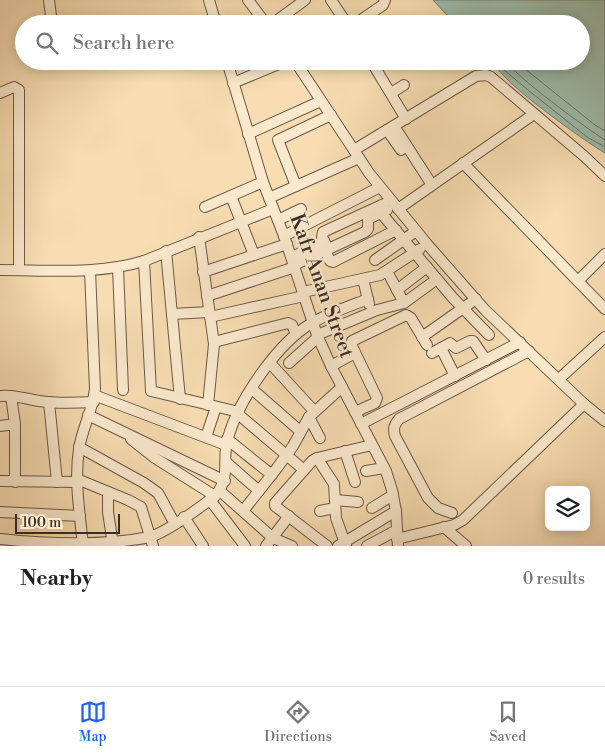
<!DOCTYPE html>
<style>
:root{--surface:#fff;--page:#f2f2f2;--text:#202124;--muted:#757577;--line:#e0e0e0;--accent:#2563eb}
body{margin:0;font-family:"Libre Bodoni",serif;background:var(--page);color:var(--text)}
.controls{position:absolute;right:15px;bottom:15px;display:grid;overflow:hidden;border-radius:8px;box-shadow:0 2px 12px #0003}
.controls button{width:45px;height:45px;display:grid;place-items:center;padding:0;border:0;border-bottom:1px solid var(--line);background:var(--surface);color:var(--text);font:25px sans-serif}
.scale{position:absolute;left:15px;bottom:12px;width:105px;box-sizing:border-box;padding-left:5px;border:2px solid #3b2c26;border-top:0;font-size:14px;line-height:18px;white-space:nowrap;color:#3b2c26;-webkit-text-stroke:4px #fae9cd;paint-order:stroke}
.list{margin:0;padding:0;list-style:none}
h2{display:flex;justify-content:space-between;align-items:center;height:65px;margin:0;padding:0 20px;font-size:21px}
h2 small{font-size:16px;font-weight:400;color:var(--muted)}
.icon{flex:none;width:28px;height:28px;fill:none;stroke:currentColor;stroke-width:2;stroke-linecap:round;stroke-linejoin:round}
.map{position:relative;flex:none;width:605px;height:546px;overflow:hidden}
.search{position:absolute;background:var(--surface);box-shadow:0 2px 12px #0003;left:15px;right:15px;top:15px;height:55px;display:flex;align-items:center;gap:12px;box-sizing:border-box;padding:0 18px;border-radius:28px;color:var(--muted);font-size:19px}
.sheet{height:140px;background:var(--surface)}
nav{display:flex;justify-content:space-around;align-items:center;box-sizing:border-box;height:70px;border-top:1px solid var(--line);background:var(--surface);font-size:14px;color:var(--muted)}
nav a{display:grid;justify-items:center;gap:2px}
nav .on{color:var(--accent)}
.map>svg:first-child{display:block}
.water{fill:#9dbcab;stroke:#768276}
.lines{fill:none;stroke-linecap:round;stroke-linejoin:round}
.shore{stroke:#6c7468;stroke-width:1}
.minor-casing{stroke:#6a5849;stroke-width:12}
.minor{stroke:#fae9cd;stroke-width:10}
.labels{text-anchor:middle;dominant-baseline:central;stroke-width:5;stroke-linejoin:round;paint-order:stroke}
.street-label{font-size:20px;fill:#3b2c26;stroke:#fae9cd}
</style>
<div class="map">
<svg width="605" height="546" viewBox="0 0 605 546">
<rect width="100%" height="100%" fill="#f8ddb2"/>
<filter id="stains"><feTurbulence type="fractalNoise" baseFrequency=".004" numOctaves="4"/><feColorMatrix values="0 0 0 0 .2 0 0 0 0 .09 0 0 0 0 .02 0 0 0 .5 -.17"/></filter>
<radialGradient id="worn" r=".72"><stop offset=".6" stop-color="#630" stop-opacity="0"/><stop offset="1" stop-color="#630" stop-opacity=".3"/></radialGradient>
<path class="water" d="M 433,0 L 605,0 L 605,153 C 586,142 501,82 495,64 L 498,61 L 581,61 L 581,24 L 455,24 Z"/>
<g class="lines">
<g class="shore">
<polyline points="501,61 501,66 504,70 528,90 587,137 605,147"/>
<path d="M 507,61 C 510,73 590,131 605,140"/>
<polyline points="515,61 595,125 605,131"/>
</g>
<g class="minor-casing">
<g id="minor">
<polyline points="49,0 52,24"/>
<polyline points="209,0 216,24"/>
<polyline points="248,0 266,24"/>
<polyline points="331,0 347,24"/>
<polyline points="272,24 305,0"/>
<polyline points="355,24 383,5 385,0"/>
<polyline points="227,61 263,182 284,236 317,335 331,366 386,471 392,490 396,511 398,546"/>
<polyline points="295,61 369,173 427,244 485,310 584,404 605,421"/>
<polyline points="371,61 406,119"/>
<polyline points="233,83 286,61"/>
<polyline points="0,93 14,87 19,90 19,270"/>
<polyline points="391,93 404,85"/>
<polyline points="394,126 432,185"/>
<polyline points="387,130 401,150"/>
<polyline points="248,134 321,101"/>
<polyline points="354,150 476,76 486,75 491,77 584,156 605,176"/>
<polyline points="463,163 605,309"/>
<polyline points="296,186 278,140 331,115"/>
<polyline points="231,196 254,255"/>
<polyline points="269,198 359,158"/>
<polyline points="205,207 263,182"/>
<polyline points="398,209 534,114"/>
<polyline points="381,213 453,298 489,335"/>
<polyline points="278,220 301,209"/>
<polyline points="284,236 380,187"/>
<polyline points="199,237 214,344 208,405"/>
<polyline points="328,249 322,237 323,232 384,204"/>
<polyline points="325,250 330,261 333,262 396,230"/>
<polyline points="166,251 180,399"/>
<polyline points="292,257 324,241"/>
<polyline points="375,260 416,231"/>
<polyline points="144,261 151,391 239,412"/>
<polyline points="294,265 365,232 368,229 368,219 387,210"/>
<polyline points="118,268 123,390"/>
<path d="M 0,270 C 48,270 97,275 144,261 L 273,209"/>
<polyline points="387,271 404,303"/>
<polyline points="203,272 287,244"/>
<polyline points="363,279 369,304"/>
<polyline points="578,281 605,254"/>
<polyline points="397,290 427,267"/>
<polyline points="303,292 380,275 420,249"/>
<polyline points="207,296 295,267"/>
<polyline points="172,314 209,312"/>
<polyline points="210,317 304,296"/>
<polyline points="317,335 377,310 404,303 437,279"/>
<polyline points="422,337 476,299"/>
<polyline points="214,342 288,323 292,325 296,334"/>
<polyline points="441,348 455,376"/>
<polyline points="432,353 450,343 456,348 470,341 473,341 486,360"/>
<polyline points="270,363 314,411"/>
<polyline points="289,363 318,337"/>
<polyline points="331,366 355,353"/>
<polyline points="559,379 605,337"/>
<polyline points="252,389 300,431"/>
<polyline points="94,395 226,445"/>
<path d="M 0,396 C 14,394 25,399 39,401 C 57,404 76,403 94,402"/>
<polyline points="11,396 15,424 15,482"/>
<polyline points="49,402 57,482"/>
<polyline points="355,412 375,403 377,398 352,346 352,341 406,315 411,318 427,345"/>
<polyline points="238,414 304,470"/>
<polyline points="88,415 225,481"/>
<polyline points="309,417 320,438"/>
<polyline points="361,424 520,342"/>
<polyline points="0,426 15,424"/>
<polyline points="206,437 216,407"/>
<polyline points="131,439 155,458 215,496"/>
<polyline points="227,439 272,475"/>
<polyline points="79,447 144,483 158,493 175,524"/>
<polyline points="345,451 355,482"/>
<polyline points="317,458 334,484 336,518 346,546"/>
<polyline points="226,462 259,491"/>
<polyline points="366,471 384,468"/>
<polyline points="77,479 128,500 141,507 153,546"/>
<polyline points="0,481 77,482"/>
<polyline points="220,491 273,538 292,546"/>
<polyline points="108,492 108,512 113,545"/>
<polyline points="210,500 245,546"/>
<polyline points="335,500 358,502"/>
<polyline points="372,508 393,495"/>
<polyline points="243,511 277,468 293,446 309,417 342,387"/>
<polyline points="320,511 335,508"/>
<polyline points="0,512 80,516"/>
<path d="M 452,513 L 438,508 L 428,498 L 395,436 C 393,429 394,425 399,419 L 529,351"/>
<polyline points="184,517 203,546"/>
<polyline points="444,527 466,546"/>
<path d="M 0,539 C 47,544 104,546 150,537 C 169,531 198,509 215,496 C 232,476 221,460 228,438 C 238,401 278,342 312,323 C 329,313 350,306 368,299"/>
<polyline points="397,539 454,525 463,520 584,404"/>
<path d="M 83,546 C 80,514 74,481 79,449 C 82,428 93,410 95,389 L 90,271"/>
<polyline points="266,546 289,516"/>
<polyline points="327,546 275,506 275,503 312,461 317,458 372,445"/>
<polyline points="338,546 396,511"/>
<polyline points="367,546 397,530"/>
</g>
</g>
<use href="#minor" class="minor"/>
</g>
<g class="labels">
<g class="street-label">
<text transform="translate(321 286) rotate(70)">Kafr Anan Street</text>
</g>
</g>
<rect width="100%" height="100%" filter="url(#stains)"/>
<rect width="100%" height="100%" fill="url(#worn)"/>
</svg>
<div class="controls">
<button><svg class="icon" aria-label="layers" viewBox="0 0 24 24"><path d="M12 4l9 5-9 5-9-5zM3 14l9 5 9-5"/></svg></button>
</div>
<div class="scale">100 m</div>
<div class="search"><svg class="icon" aria-label="search" viewBox="0 0 24 24"><circle cx="10" cy="10" r="6"/><path d="M15 15l6 6"/></svg>Search here</div>
</div>
<section class="sheet">
<h2>Nearby<small>0 results</small></h2>
<ul class="list">
</ul>
</section>
<nav>
<a class="on"><svg class="icon" aria-label="map" viewBox="0 0 24 24"><path d="M3 6l6-2 6 2 6-2v14l-6 2-6-2-6 2zM9 4v14M15 6v14"/></svg>Map</a>
<a><svg class="icon" aria-label="directions" viewBox="0 0 24 24"><path d="M12 3l9 9-9 9-9-9zM9 14v-3h6M13 9l2 2-2 2"/></svg>Directions</a>
<a><svg class="icon" aria-label="saved" viewBox="0 0 24 24"><path d="M7 4h10v16l-5-4-5 4z"/></svg>Saved</a>
</nav>
